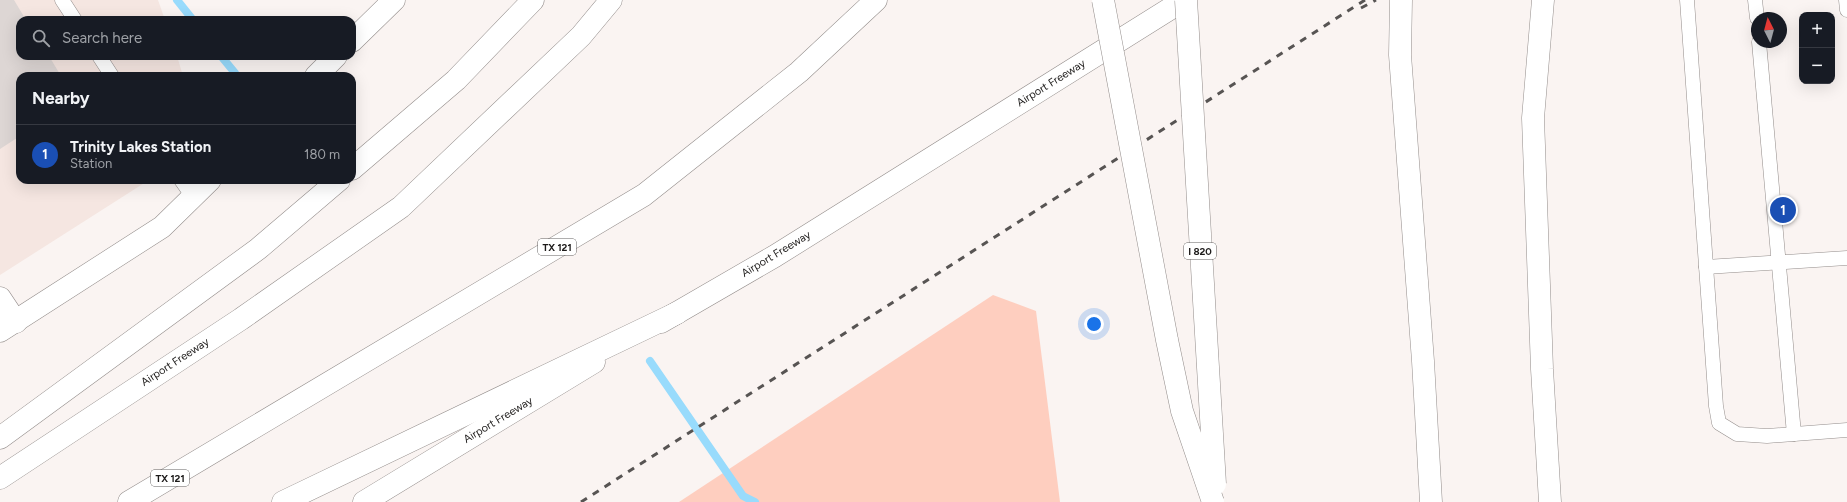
<!DOCTYPE html>
<meta charset="utf-8">
<style>
:root{--surface:#171b24;--page:#20242c;--text:#f1f3f6;--muted:#9ea1a6;--line:#363941;--accent:#1a73e8}
body{margin:0;font-family:Figtree,sans-serif;background:var(--page);color:var(--text)}
.controls{position:absolute;right:12px;top:12px;display:grid;overflow:hidden;border-radius:8px;box-shadow:0 4px 16px #0002}
.controls button{width:36px;height:36px;display:grid;place-items:center;padding:0;border:0;border-bottom:1px solid var(--line);background:var(--surface);color:var(--text);font:20px sans-serif}
.compass{position:absolute;left:1751px;top:12px;width:36px;height:36px;border-radius:50%;background:var(--surface);box-shadow:0 4px 16px #0002;rotate:354deg}
.you{position:absolute;left:1094px;top:324px;width:14px;height:14px;margin:-10px;border:3px solid #fff;border-radius:50%;background:#1a73e8;box-shadow:0 0 0 6px #1a73e833}
.badge{display:grid;place-items:center;width:26px;height:26px;border-radius:50%;background:var(--accent);color:#fff;font-size:13px;font-weight:700}
.pin{position:absolute;translate:-50% -50%;border:2px solid #fff;box-shadow:0 1px 4px #0006}
.list{margin:0;padding:0;list-style:none}
h2{display:flex;justify-content:space-between;align-items:center;height:52px;margin:0;padding:0 16px;font-size:17px}
h2 small{font-size:13px;font-weight:400;color:var(--muted)}
.list li{display:grid;grid-template-columns:26px 1fr auto;gap:12px;align-items:center;box-sizing:border-box;height:60px;padding:0 16px;border-top:1px solid var(--line)}
.list b{display:block;font-size:15px;white-space:nowrap}
.list p{margin:0;font-size:13px;white-space:nowrap;color:var(--muted)}
.list em{font-size:13px;font-style:normal;color:var(--muted)}
.icon{flex:none;width:22px;height:22px;fill:none;stroke:currentColor;stroke-width:2;stroke-linecap:round;stroke-linejoin:round}
.map{position:relative;flex:none;width:1847px;height:502px;overflow:hidden}
.search{position:absolute;background:var(--surface);box-shadow:0 4px 16px #0002;left:16px;top:16px;width:340px;height:44px;display:flex;align-items:center;gap:10px;box-sizing:border-box;padding:0 14px;border-radius:12px;color:var(--muted);font-size:15px}
.panel{position:absolute;background:var(--surface);box-shadow:0 4px 16px #0002;left:16px;top:72px;width:340px;height:112px;border-radius:12px}
.map>svg:first-child{display:block}
.built{fill:#f5e6e1}
.green{fill:#fecebf}
.lines{fill:none;stroke-linecap:round;stroke-linejoin:round}
.stream{stroke:#98dbfc;stroke-width:8}
.building{fill:#ddd6d4}
.lane-casing{stroke:#938d8b;stroke-width:15}
.street-casing{stroke:#938d8b;stroke-width:23}
.secondary-casing{stroke:#938d8b;stroke-width:23}
.highway-casing{stroke:#938d8b;stroke-width:23}
.lane{stroke:#fff;stroke-width:14}
.street{stroke:#fff;stroke-width:22}
.secondary{stroke:#fff;stroke-width:22}
.highway{stroke:#fff;stroke-width:22}
.rail{stroke:#575453;stroke-width:3;stroke-dasharray:7 7;stroke-linecap:butt}
.highway-bridge-casing{stroke:#938d8b;stroke-width:23;stroke-linecap:butt}
.highway-bridge{stroke:#fff;stroke-width:22}
.labels{text-anchor:middle;dominant-baseline:central;stroke-width:3;stroke-linejoin:round;paint-order:stroke}
.shield{fill:#fff;stroke:#605f5e;stroke-width:1}
.shield-label{font-size:10px;font-weight:bold;fill:#1c1a19}
.street-label{font-size:11px;fill:#1c1a19;stroke:#fff}
</style>
<div class="map">
<svg width="1847" height="502" viewBox="0 0 1847 502">
<rect width="100%" height="100%" fill="#faf4f2"/>
<polygon class="built" points="0,0 158,0 165,20 20,20 20,56 177,56 183,76 20,76 20,180 149,180 0,275"/>
<polygon class="green" points="993,295 1036,311 1060,502 679,502"/>
<g class="lines">
<g class="stream">
<polyline points="177,0 193,20"/>
<polyline points="221,56 235,73"/>
<polyline points="650,361 743,496 755,502"/>
</g>
</g>
<polygon class="building" points="0,0 14,0 26,20 20,20 20,56 49,56 61,76 20,76 20,136 0,149"/>
<g class="lines">
<g class="lane-casing">
<g id="lane">
<polyline points="62,0 75,20"/>
<polyline points="1687,0 1716,406 1719,423 1737,434 1767,436 1847,430"/>
<polyline points="1755,0 1757,18"/>
<polyline points="1846,0 1847,10"/>
<polyline points="1759,42 1794,434"/>
<polyline points="99,56 112,76"/>
<polyline points="181,180 193,197"/>
<polyline points="1706,267 1847,258"/>
</g>
</g>
<g class="street-casing">
<polyline id="street" points="0,298 16,322"/>
</g>
<g class="secondary-casing">
<g id="secondary">
<polyline points="352,41 394,0"/>
<polyline points="316,76 336,56"/>
<polyline points="661,322 775,256 1184,0"/>
<polyline points="0,331 162,227 210,180"/>
<polyline points="364,502 594,362"/>
</g>
</g>
<g class="highway-casing">
<g id="highway">
<polyline points="1401,0 1400,55 1423,361 1431,502"/>
<polyline points="1543,0 1533,118 1542,369 1550,502"/>
<polyline points="352,169 456,80 533,0"/>
<polyline points="0,438 258,249 339,180"/>
<polyline points="0,478 241,319 401,207 581,36 611,0"/>
<polyline points="129,502 644,195 799,72 876,0"/>
<polyline points="283,502 677,313"/>
</g>
</g>
<use href="#lane" class="lane"/>
<use href="#street" class="street"/>
<use href="#secondary" class="secondary"/>
<use href="#highway" class="highway"/>
<g class="rail">
<polyline points="1361,8 1376,0"/>
<polyline points="581,502 1365,0"/>
</g>
<g class="highway-bridge-casing">
<g id="highway-bridge">
<polyline points="1103,0 1167,340 1182,411 1213,502"/>
<polyline points="1186,0 1215,484"/>
</g>
</g>
<use href="#highway-bridge" class="highway-bridge"/>
</g>
<g class="labels">
<g class="shield">
<rect x="538" y="239" width="38" height="16" rx="3"/>
<rect x="1184" y="243" width="32" height="16" rx="3"/>
<rect x="151" y="470" width="38" height="16" rx="3"/>
</g>
<g class="shield-label">
<text x="557" y="247">TX 121</text>
<text x="1200" y="251">I 820</text>
<text x="170" y="478">TX 121</text>
</g>
<g class="street-label">
<text transform="translate(1051 83) rotate(-32)">Airport Freeway</text>
<text transform="translate(776 254) rotate(-31)">Airport Freeway</text>
<text transform="translate(175 362) rotate(-33)">Airport Freeway</text>
<text transform="translate(498 420) rotate(-31)">Airport Freeway</text>
</g>
</g>
</svg>
<div class="controls">
<button>+</button>
<button>−</button>
</div>
<svg class="compass" viewBox="-18 -18 36 36"><path d="M0-13l5 13h-10z" fill="#e53935"/><path d="M0 13l5-13h-10z" fill="#9ea1a6"/></svg>
<div class="you"></div>
<div class="pin badge" style="left:1783px;top:210px;background:#1a4fb4">1</div>
<div class="search"><svg class="icon" aria-label="search" viewBox="0 0 24 24"><circle cx="10" cy="10" r="6"/><path d="M15 15l6 6"/></svg>Search here</div>
<section class="panel">
<h2>Nearby<small></small></h2>
<ul class="list">
<li><span class="badge" style="background:#1a4fb4">1</span><div><b>Trinity Lakes Station</b><p>Station</p></div><em>180 m</em></li>
</ul>
</section>
</div>
